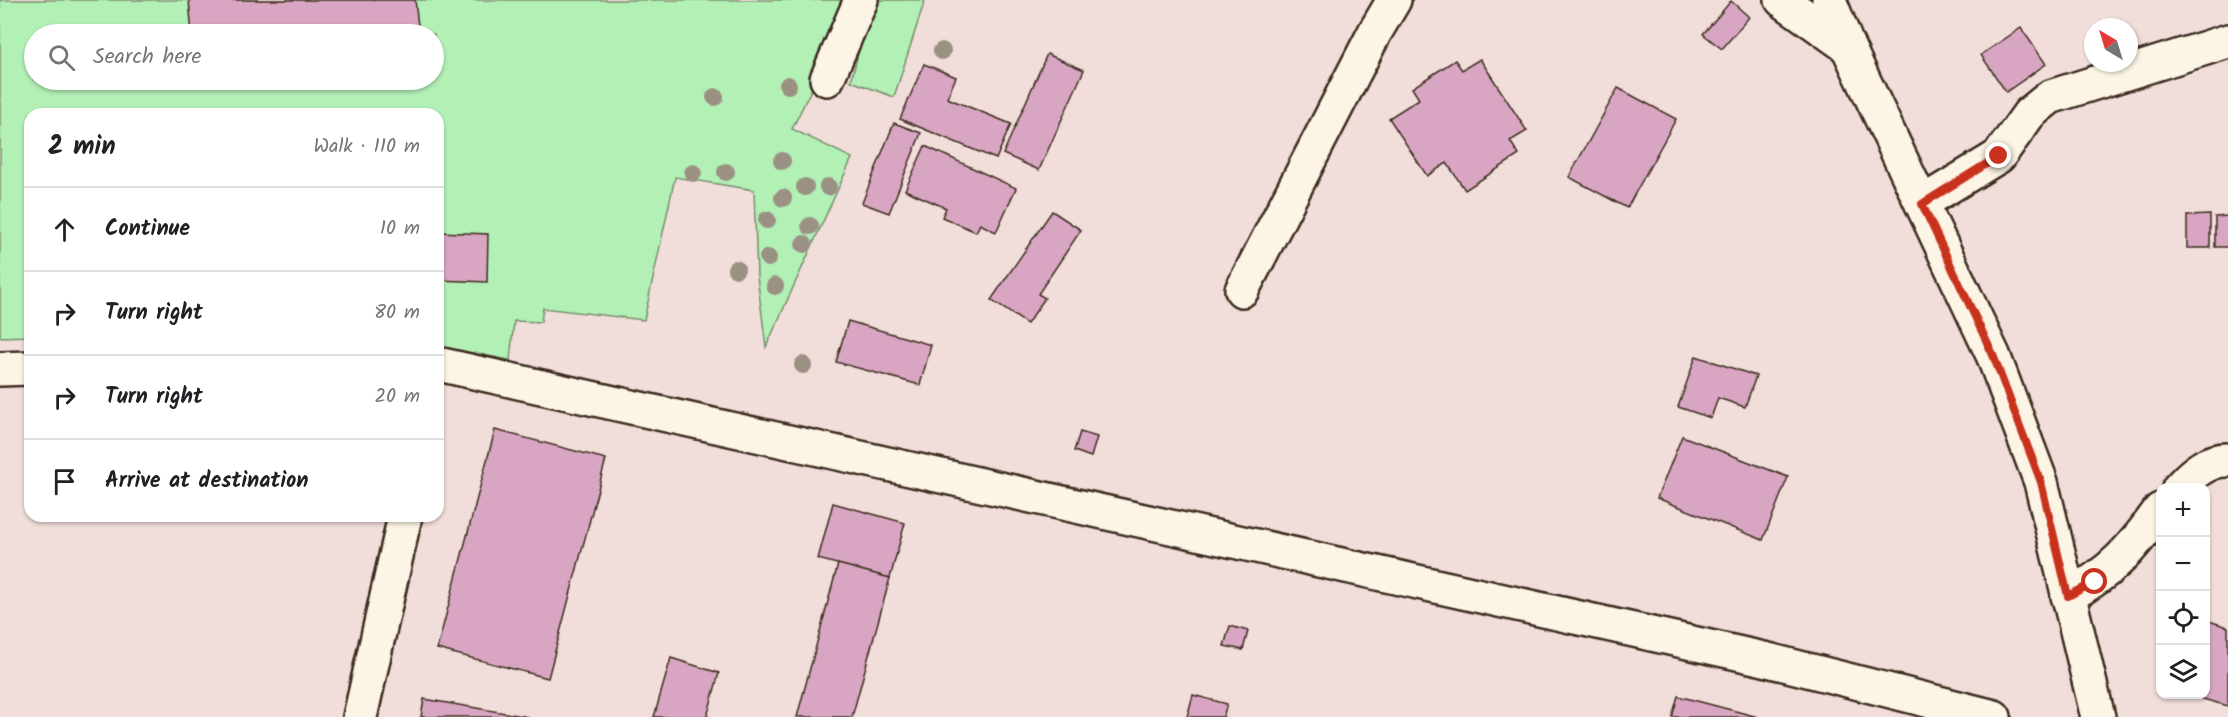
<!DOCTYPE html>
<meta charset="utf-8">
<style>
:root{--surface:#fff;--page:#f2f2f2;--text:#202124;--muted:#757577;--line:#e0e0e0}
body{margin:0;font-family:Kalam,sans-serif;background:var(--page);color:var(--text)}
.controls{position:absolute;right:18px;bottom:18px;display:grid;overflow:hidden;border-radius:12px;box-shadow:0 2px 4px #0004}
.controls button{width:54px;height:54px;display:grid;place-items:center;padding:0;border:0;border-bottom:2px solid var(--line);background:var(--surface);color:var(--text);font:30px sans-serif}
.compass{position:absolute;left:2084px;top:18px;width:54px;height:54px;border-radius:50%;background:var(--surface);box-shadow:0 2px 4px #0004;rotate:322deg}
.stop{position:absolute;width:18px;height:18px;margin:-14px;border:4px solid #c8321e;border-radius:50%;background:#fff}
.stop.end{background:#c8321e;border-color:#fff;box-shadow:0 2px 6px #0008}
.list{margin:0;padding:0;list-style:none}
h2{display:flex;justify-content:space-between;align-items:center;height:78px;margin:0;padding:0 24px;font-size:26px}
h2 small{font-size:20px;font-weight:400;color:var(--muted)}
.list li{display:grid;grid-template-columns:39px 1fr auto;gap:18px;align-items:center;box-sizing:border-box;height:84px;padding:0 24px;border-top:2px solid var(--line)}
.list b{display:block;font-size:22px;white-space:nowrap}
.list em{font-size:20px;font-style:normal;color:var(--muted)}
.icon{flex:none;width:33px;height:33px;fill:none;stroke:currentColor;stroke-width:2;stroke-linecap:round;stroke-linejoin:round}
.map{position:relative;flex:none;width:2228px;height:717px;overflow:hidden}
.search{position:absolute;background:var(--surface);box-shadow:0 2px 4px #0004;left:24px;top:24px;width:420px;height:66px;display:flex;align-items:center;gap:15px;box-sizing:border-box;padding:0 21px;border-radius:33px;color:var(--muted);font-size:22px}
.panel{position:absolute;background:var(--surface);box-shadow:0 2px 4px #0004;left:24px;top:108px;width:420px;height:414px;border-radius:18px}
.map>svg:first-child{display:block}
.green{fill:#b2f0b6;stroke:#768d6a;stroke-width:1.5;fill-rule:evenodd}
.building{fill:#d8a6c2;stroke:#3b2a1e;stroke-width:1.5}
.lines{fill:none;stroke-linecap:round;stroke-linejoin:round}
.minor-casing{stroke:#3b2a1e;stroke-width:38}
.minor{stroke:#fcf5e5;stroke-width:33}
.tree{fill:#9a9183}
.route{stroke:#c8321e;stroke-width:8}
</style>
<div class="map">
<svg width="2228" height="717" viewBox="0 0 2228 717">
<rect width="100%" height="100%" fill="#f1ddda"/>
<filter id="ink" filterUnits="userSpaceOnUse"><feTurbulence type="fractalNoise" baseFrequency=".0167" numOctaves="2"/><feDisplacementMap in="SourceGraphic" scale="12" xChannelSelector="R" yChannelSelector="G"/><feConvolveMatrix kernelMatrix="1 2 1 2 8 2 1 2 1" color-interpolation-filters="sRGB"/></filter>
<g filter="url(#ink)">
<g class="green">
<path d="M 0,0 L 855,0 L 792,129 L 852,158 L 766,347 L 757,276 L 754,190 L 675,177 L 644,320 L 543,308 L 541,322 L 514,321 L 510,360 L 438,347 L 438,114 L 30,114 L 30,336 L 0,337 ZM 34,34 L 434,34 L 434,80 L 34,80 Z"/>
<polygon points="872,0 925,0 894,97 851,81"/>
</g>
<g class="building">
<polygon points="189,0 415,0 419,34 192,34"/>
<polygon points="1731,1 1749,17 1722,49 1703,34"/>
<polygon points="2021,28 2046,64 2006,92 1981,55"/>
<polygon points="1047,54 1084,70 1039,170 1003,154"/>
<polygon points="1480,59 1527,131 1510,141 1519,155 1465,190 1447,163 1427,176 1389,118 1419,99 1412,88 1455,60 1462,70"/>
<polygon points="924,64 956,77 947,98 1011,124 996,159 900,119"/>
<polygon points="1618,88 1676,119 1627,208 1569,177"/>
<polygon points="894,123 921,133 889,213 862,203"/>
<polygon points="925,146 1016,188 996,232 980,224 976,232 942,217 946,208 905,190"/>
<polygon points="1052,211 1081,230 1038,294 1045,298 1027,324 991,300"/>
<polygon points="2210,215 2210,248 2187,248 2187,216"/>
<polygon points="2228,216 2228,247 2215,247 2215,217"/>
<polygon points="438,232 488,234 487,282 438,280"/>
<polygon points="848,321 931,345 920,385 836,362"/>
<polygon points="1696,356 1756,376 1745,407 1718,398 1711,418 1678,407"/>
<polygon points="495,430 606,459 548,678 437,649"/>
<polygon points="1080,432 1097,437 1091,457 1074,451"/>
<polygon points="1682,436 1788,477 1763,540 1657,498"/>
<polygon points="833,503 905,523 890,578 818,559"/>
<polygon points="838,564 890,578 852,717 797,717"/>
<polygon points="2206,620 2228,627 2228,706 2185,694 2206,694"/>
<polygon points="1230,626 1248,631 1243,650 1224,646"/>
<polygon points="671,658 719,673 707,717 654,717"/>
<polygon points="1193,695 1227,704 1223,717 1187,717"/>
<polygon points="1678,696 1758,717 1672,717"/>
<polygon points="424,699 529,717 421,717"/>
</g>
<g class="lines">
<g class="minor-casing">
<g id="minor">
<polyline points="1782,0 1848,47"/>
<polyline points="1829,0 1848,47 1993,355 2041,482 2098,717"/>
<polyline points="827,79 861,0"/>
<polyline points="1922,203 1999,156 2029,114 2050,97 2228,41"/>
<polyline points="1242,290 1375,32 1394,0"/>
<polyline points="438,364 1764,659 1994,717"/>
<polyline points="0,369 30,368"/>
<path d="M 2179,488 C 2192,473 2208,459 2228,460"/>
<path d="M 2068,596 C 2112,572 2131,550 2160,510"/>
<polyline points="360,717 405,516"/>
</g>
</g>
<use href="#minor" class="minor"/>
</g>
<g class="tree">
<circle cx="942" cy="51" r="9"/>
<circle cx="788" cy="85" r="9"/>
<circle cx="715" cy="97" r="9"/>
<circle cx="782" cy="161" r="9"/>
<circle cx="726" cy="172" r="9"/>
<circle cx="693" cy="173" r="9"/>
<circle cx="805" cy="187" r="9"/>
<circle cx="828" cy="187" r="9"/>
<circle cx="783" cy="198" r="9"/>
<circle cx="767" cy="220" r="9"/>
<circle cx="810" cy="226" r="9"/>
<circle cx="804" cy="244" r="9"/>
<circle cx="768" cy="258" r="9"/>
<circle cx="736" cy="269" r="9"/>
<circle cx="775" cy="286" r="9"/>
<circle cx="803" cy="365" r="9"/>
</g>
</g>
<g class="lines" filter="url(#ink)">
<polyline class="route" points="1999,156 1922,204 1993,355 2041,482 2068,596 2095,582"/>
</g>
</svg>
<div class="controls">
<button>+</button>
<button>−</button>
<button><svg class="icon" aria-label="locate" viewBox="0 0 24 24"><circle cx="12" cy="12" r="6"/><path d="M12 2v4M12 18v4M2 12h4M18 12h4"/></svg></button>
<button><svg class="icon" aria-label="layers" viewBox="0 0 24 24"><path d="M12 4l9 5-9 5-9-5zM3 14l9 5 9-5"/></svg></button>
</div>
<svg class="compass" viewBox="-18 -18 36 36"><path d="M0-13l5 13h-10z" fill="#e53935"/><path d="M0 13l5-13h-10z" fill="#757577"/></svg>
<div class="stop" style="left:2095px;top:582px"></div>
<div class="stop end" style="left:1999px;top:156px"></div>
<div class="search"><svg class="icon" aria-label="search" viewBox="0 0 24 24"><circle cx="10" cy="10" r="6"/><path d="M15 15l6 6"/></svg>Search here</div>
<section class="panel">
<h2>2 min<small>Walk · 110 m</small></h2>
<ul class="list">
<li><svg class="icon" aria-label="ahead" viewBox="0 0 24 24"><path d="M12 20V5M6 11l6-6 6 6"/></svg><div><b>Continue</b></div><em>10 m</em></li>
<li><svg class="icon" aria-label="right" viewBox="0 0 24 24"><path d="M7 20v-9h11M14 6l5 5-5 5"/></svg><div><b>Turn right</b></div><em>80 m</em></li>
<li><svg class="icon" aria-label="right" viewBox="0 0 24 24"><path d="M7 20v-9h11M14 6l5 5-5 5"/></svg><div><b>Turn right</b></div><em>20 m</em></li>
<li><svg class="icon" aria-label="arrive" viewBox="0 0 24 24"><path d="M6 21V4h12l-3 4 3 4H6"/></svg><div><b>Arrive at destination</b></div></li>
</ul>
</section>
</div>
